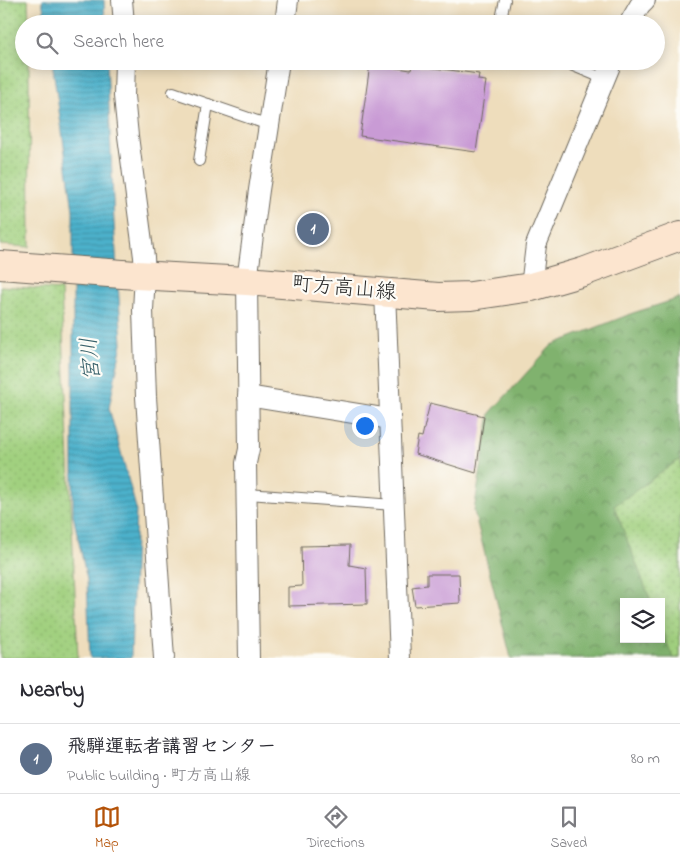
<!DOCTYPE html>
<meta charset="utf-8">
<style>
:root{--surface:#fff;--page:#f7f7f7;--text:#2b2b33;--muted:#7c7c81;--line:#e1e1e2;--accent:#b45309}
body{margin:0;font-family:"Indie Flower","Klee One",sans-serif;background:var(--page);color:var(--text)}
.controls{position:absolute;right:15px;bottom:15px;display:grid;overflow:hidden;border-radius:0px;box-shadow:0 2px 12px #0003}
.controls button{width:45px;height:45px;display:grid;place-items:center;padding:0;border:0;border-bottom:1px solid var(--line);background:var(--surface);color:var(--text);font:25px sans-serif}
.you{position:absolute;left:364px;top:425px;width:18px;height:18px;margin:-12px;border:4px solid #fff;border-radius:50%;background:#1a73e8;box-shadow:0 0 0 8px #1a73e833}
.badge{display:grid;place-items:center;width:32px;height:32px;border-radius:50%;background:var(--accent);color:#fff;font-size:16px;font-weight:700}
.pin{position:absolute;translate:-50% -50%;border:2px solid #fff;box-shadow:0 1px 5px #0006}
.list{margin:0;padding:0;list-style:none}
h2{display:flex;justify-content:space-between;align-items:center;height:65px;margin:0;padding:0 20px;font-size:21px}
h2 small{font-size:16px;font-weight:400;color:var(--muted)}
.list li{display:grid;grid-template-columns:32px 1fr auto;gap:15px;align-items:center;box-sizing:border-box;height:70px;padding:0 20px;border-top:1px solid var(--line)}
.list b{display:block;font-size:19px;white-space:nowrap}
.list p{margin:0;font-size:16px;white-space:nowrap;color:var(--muted)}
.list em{font-size:16px;font-style:normal;color:var(--muted)}
.icon{flex:none;width:28px;height:28px;fill:none;stroke:currentColor;stroke-width:2;stroke-linecap:round;stroke-linejoin:round}
.map{position:relative;flex:none;width:680px;height:658px;overflow:hidden}
.search{position:absolute;background:var(--surface);box-shadow:0 2px 12px #0003;left:15px;right:15px;top:15px;height:55px;display:flex;align-items:center;gap:12px;box-sizing:border-box;padding:0 18px;border-radius:28px;color:var(--muted);font-size:19px}
.sheet{height:135px;background:var(--surface)}
nav{display:flex;justify-content:space-around;align-items:center;box-sizing:border-box;height:70px;border-top:1px solid var(--line);background:var(--surface);font-size:14px;color:var(--muted)}
nav a{display:grid;justify-items:center;gap:2px}
nav .on{color:var(--accent)}
.map>svg:first-child{display:block}
.forest{fill:url(#forest-crowns);stroke:#566e4c;fill-rule:evenodd}
.park{fill:url(#park-dots);stroke:#667e55}
.water{fill:url(#water-rules);stroke:#3c6e7b}
.building{fill:#c99bd5}
.lines{fill:none;stroke-linecap:round;stroke-linejoin:round}
.service-casing{stroke:#6f695e;stroke-width:12}
.minor-casing{stroke:#6f695e;stroke-width:22}
.secondary-casing{stroke:#6f695e;stroke-width:30}
.service{stroke:#fff;stroke-width:10}
.minor{stroke:#fff;stroke-width:20}
.secondary{stroke:#fce5cf;stroke-width:28}
.labels{text-anchor:middle;dominant-baseline:central;stroke-width:4.5;stroke-linejoin:round;paint-order:stroke}
.street-label{font-size:21px;fill:#2b2b2b;stroke:#fdfcf7}
.water-label{font-size:22px;font-style:italic;fill:#38616b;stroke:#fdfcf7}
</style>
<div class="map">
<svg width="680" height="658" viewBox="0 0 680 658">
<defs>
<pattern id="forest-crowns" width="20" height="18" patternUnits="userSpaceOnUse" patternTransform="scale(1.25)"><rect width="20" height="18" fill="#80b26e"/><path d="M2 6a3 3 0 1 1 6 0M12 15a3 3 0 1 1 6 0" fill="none" stroke="#69915b"/></pattern>
<pattern id="park-dots" width="8" height="8" patternUnits="userSpaceOnUse" patternTransform="scale(1.25)"><rect width="8" height="8" fill="#a1d07f"/><path d="M2 2h.1M6 6h.1" fill="none" stroke="#8bb36e" stroke-width="1.8" stroke-linecap="round"/></pattern>
<pattern id="water-rules" width="6" height="5" patternUnits="userSpaceOnUse" patternTransform="scale(1.25)"><rect width="6" height="5" fill="#4cb1cb"/><path d="M0 2.5h6" fill="none" stroke="#3f90a5"/></pattern>
</defs>
<rect width="100%" height="100%" fill="#fdfcf7"/>
<filter id="ink" filterUnits="userSpaceOnUse"><feTurbulence type="fractalNoise" baseFrequency=".02" numOctaves="2"/><feDisplacementMap in="SourceGraphic" scale="10" xChannelSelector="R" yChannelSelector="G"/><feConvolveMatrix kernelMatrix="1 2 1 2 8 2 1 2 1" color-interpolation-filters="sRGB"/></filter>
<filter id="wash" filterUnits="userSpaceOnUse"><feTurbulence type="fractalNoise" baseFrequency=".0096" numOctaves="4" result="noise"/><feDisplacementMap in="SourceGraphic" scale="20" xChannelSelector="R" yChannelSelector="G"/><feGaussianBlur stdDeviation="1.12" result="paint"/><feColorMatrix in="noise" values="0 0 0 0 0 0 0 0 0 0 0 0 0 0 0 0 0 1.4 0 .05"/><feComposite in="paint" operator="in"/></filter>
<g filter="url(#wash)">
<rect width="100%" height="100%" fill="#eeddbc"/>
<path class="forest" d="M 680,298 L 680,658 L 511,658 L 474,511 L 490,413 L 552,345 L 633,313 ZM 624,602 L 661,602 L 661,639 L 624,639 Z"/>
<g class="park">
<polygon points="0,0 28,0 29,24 24,24 24,61 29,61 30,247 0,245"/>
<polygon points="0,286 61,290 78,658 0,658"/>
<polygon points="680,459 680,658 673,658 661,628 661,602 651,602 614,506"/>
</g>
<g class="water">
<polygon points="42,0 104,0 105,24 46,24"/>
<polygon points="52,61 107,61 114,222 122,343 109,408 136,508 131,658 90,658 87,580 73,515 73,210"/>
</g>
<g id="blocks">
<g class="building">
<polygon points="370,64 411,70 412,65 479,74 478,80 486,81 476,152 360,136"/>
<polygon points="430,403 484,416 476,473 415,454 418,436 422,437"/>
<polygon points="350,545 349,565 366,568 367,604 288,606 288,587 302,586 301,546"/>
<polygon points="427,574 459,574 460,603 415,606 412,587 427,585"/>
</g>
</g>
</g>
<g filter="url(#ink)">
<use href="#blocks" fill-opacity="0" stroke="#6f695e" stroke-width="1"/>
<g class="lines">
<g class="service-casing">
<g id="service">
<polyline points="125,24 134,21 153,24"/>
<polyline points="500,24 505,0"/>
<polyline points="561,61 595,75 603,81"/>
<polyline points="173,92 269,125"/>
<polyline points="199,161 208,104"/>
<polyline points="247,494 394,505"/>
</g>
</g>
<g class="minor-casing">
<g id="minor">
<polyline points="122,0 124,24"/>
<polyline points="285,24 288,0"/>
<polyline points="629,24 640,5 645,0"/>
<polyline points="125,61 124,96 128,136 144,257 145,275 143,310 146,397 164,658"/>
<polyline points="531,287 536,245 612,61"/>
<polyline points="385,292 400,658"/>
<polyline points="248,396 390,419"/>
<polyline points="249,658 246,463 249,449 247,281 259,190 279,61"/>
</g>
</g>
<g class="secondary-casing">
<polyline id="secondary" points="0,265 136,275 247,281 438,297 471,296 531,287 583,272 680,236"/>
</g>
<use href="#service" class="service"/>
<use href="#minor" class="minor"/>
<use href="#secondary" class="secondary"/>
</g>
</g>
<g class="labels">
<g class="street-label">
<text transform="translate(344 289) rotate(5)">町方高山線</text>
</g>
<g class="water-label">
<text transform="translate(92 359) rotate(-95)">宮川</text>
</g>
</g>
</svg>
<div class="controls">
<button><svg class="icon" aria-label="layers" viewBox="0 0 24 24"><path d="M12 4l9 5-9 5-9-5zM3 14l9 5 9-5"/></svg></button>
</div>
<div class="you"></div>
<div class="pin badge" style="left:313px;top:229px;background:#5c6f8a">1</div>
<div class="search"><svg class="icon" aria-label="search" viewBox="0 0 24 24"><circle cx="10" cy="10" r="6"/><path d="M15 15l6 6"/></svg>Search here</div>
</div>
<section class="sheet">
<h2>Nearby<small></small></h2>
<ul class="list">
<li><span class="badge" style="background:#5c6f8a">1</span><div><b>飛騨運転者講習センター</b><p>Public building · 町方高山線</p></div><em>80 m</em></li>
</ul>
</section>
<nav>
<a class="on"><svg class="icon" aria-label="map" viewBox="0 0 24 24"><path d="M3 6l6-2 6 2 6-2v14l-6 2-6-2-6 2zM9 4v14M15 6v14"/></svg>Map</a>
<a><svg class="icon" aria-label="directions" viewBox="0 0 24 24"><path d="M12 3l9 9-9 9-9-9zM9 14v-3h6M13 9l2 2-2 2"/></svg>Directions</a>
<a><svg class="icon" aria-label="saved" viewBox="0 0 24 24"><path d="M7 4h10v16l-5-4-5 4z"/></svg>Saved</a>
</nav>
